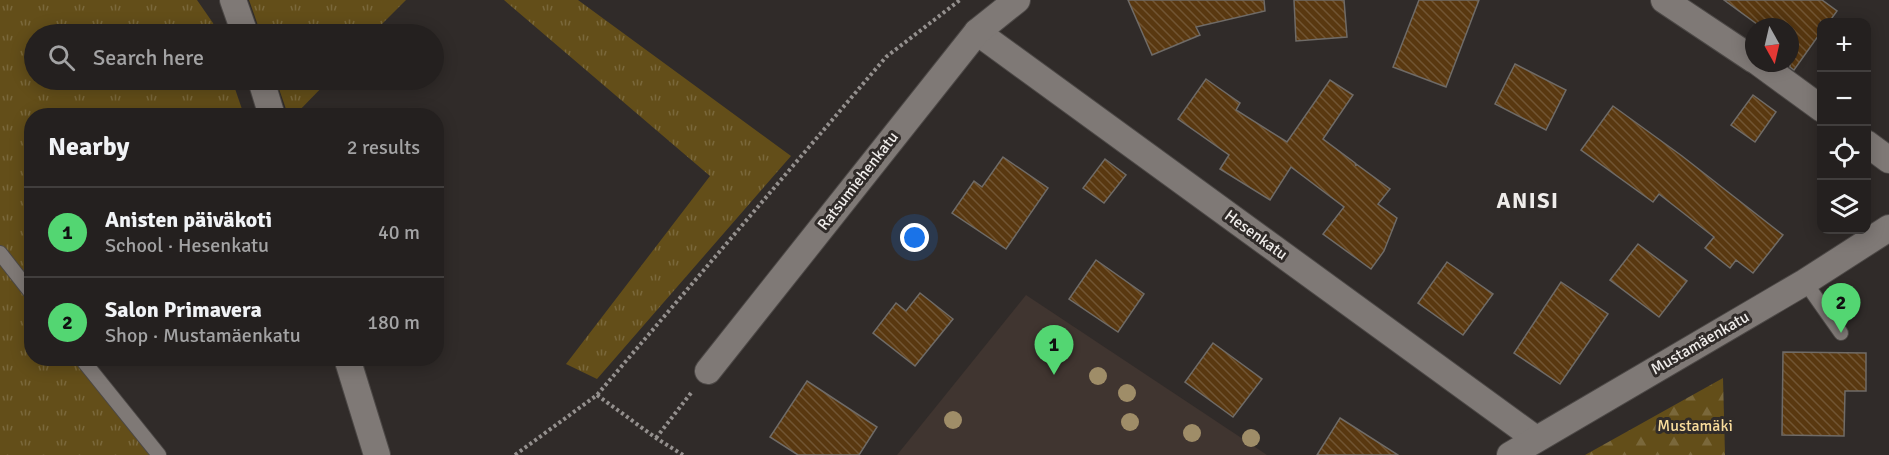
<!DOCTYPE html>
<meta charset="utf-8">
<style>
:root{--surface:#24201f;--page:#2c2828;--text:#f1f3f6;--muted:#a3a3a4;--line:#413e3d;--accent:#53d672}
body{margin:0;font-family:Signika,sans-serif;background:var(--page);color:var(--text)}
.controls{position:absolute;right:18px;top:18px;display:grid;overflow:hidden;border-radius:12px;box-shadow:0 3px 15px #0003}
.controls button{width:54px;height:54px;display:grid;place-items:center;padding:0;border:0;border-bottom:2px solid var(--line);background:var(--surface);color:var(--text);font:30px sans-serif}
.compass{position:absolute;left:1745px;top:18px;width:54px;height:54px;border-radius:50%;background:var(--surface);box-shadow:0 3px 15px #0003;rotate:172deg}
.you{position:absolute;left:915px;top:238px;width:21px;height:21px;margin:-15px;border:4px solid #fff;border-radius:50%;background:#1a73e8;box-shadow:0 0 0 9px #1a73e833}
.badge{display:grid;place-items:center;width:39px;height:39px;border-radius:50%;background:var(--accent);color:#111;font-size:20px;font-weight:700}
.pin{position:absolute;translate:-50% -50px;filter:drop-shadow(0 2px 3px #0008)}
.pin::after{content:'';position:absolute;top:32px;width:21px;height:18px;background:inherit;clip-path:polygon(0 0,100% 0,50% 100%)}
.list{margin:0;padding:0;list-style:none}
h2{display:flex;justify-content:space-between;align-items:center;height:78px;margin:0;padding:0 24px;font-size:26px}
h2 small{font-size:20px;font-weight:400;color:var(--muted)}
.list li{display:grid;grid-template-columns:39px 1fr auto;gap:18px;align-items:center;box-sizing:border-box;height:90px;padding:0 24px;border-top:2px solid var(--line)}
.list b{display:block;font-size:22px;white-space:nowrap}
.list p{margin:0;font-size:20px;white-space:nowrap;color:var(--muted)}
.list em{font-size:20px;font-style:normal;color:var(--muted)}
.icon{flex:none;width:33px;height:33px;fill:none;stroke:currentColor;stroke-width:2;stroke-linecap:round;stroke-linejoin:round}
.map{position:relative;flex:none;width:1889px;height:455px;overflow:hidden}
.search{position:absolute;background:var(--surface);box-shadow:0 3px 15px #0003;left:24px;top:24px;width:420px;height:66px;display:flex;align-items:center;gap:15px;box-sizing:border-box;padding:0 21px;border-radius:33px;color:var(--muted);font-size:22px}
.panel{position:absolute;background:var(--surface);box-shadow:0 3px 15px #0003;left:24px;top:108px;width:420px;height:258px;border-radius:24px}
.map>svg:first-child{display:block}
.built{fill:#403530}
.grass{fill:url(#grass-tufts)}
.forest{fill:url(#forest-firs)}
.building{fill:url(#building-back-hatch);stroke:#6f6b67;stroke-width:1.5}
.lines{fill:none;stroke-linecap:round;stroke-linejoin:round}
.lane-casing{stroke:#4c4846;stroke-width:16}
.street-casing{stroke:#4c4846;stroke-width:28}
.path{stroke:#94908e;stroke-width:4;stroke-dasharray:3 3;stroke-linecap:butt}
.lane{stroke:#7f7976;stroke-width:14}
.street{stroke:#7f7976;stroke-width:26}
.tree{fill:#9f8d68}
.labels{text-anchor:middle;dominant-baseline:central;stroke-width:6;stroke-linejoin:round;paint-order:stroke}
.street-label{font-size:16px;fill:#efecea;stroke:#302b29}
.park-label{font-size:16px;fill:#f9dd9c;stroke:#302b29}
.district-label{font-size:22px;font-weight:bold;letter-spacing:1.5px;fill:#efecea;stroke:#302b29}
</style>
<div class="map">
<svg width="1889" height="455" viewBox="0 0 1889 455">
<defs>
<pattern id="grass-tufts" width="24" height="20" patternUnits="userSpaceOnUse" patternTransform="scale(1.5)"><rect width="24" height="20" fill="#634e19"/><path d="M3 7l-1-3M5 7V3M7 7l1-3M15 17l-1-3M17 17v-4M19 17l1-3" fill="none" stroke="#7a683b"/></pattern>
<pattern id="forest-firs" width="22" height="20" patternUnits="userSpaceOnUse" patternTransform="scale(1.5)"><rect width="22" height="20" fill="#634e19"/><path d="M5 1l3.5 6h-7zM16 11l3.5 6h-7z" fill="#7a683b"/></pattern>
<pattern id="building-back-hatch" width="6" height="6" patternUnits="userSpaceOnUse" patternTransform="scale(1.5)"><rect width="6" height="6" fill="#593810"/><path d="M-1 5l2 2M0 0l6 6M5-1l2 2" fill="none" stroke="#715533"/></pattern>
</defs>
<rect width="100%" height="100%" fill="#302b29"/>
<polygon class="built" points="1026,295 1267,455 897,455"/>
<g class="grass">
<polygon points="0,0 197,0 213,23 217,34 34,34 34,80 232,80 244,115 32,116 32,358 88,359 160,455 0,455"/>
<polygon points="249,0 406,0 372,34 261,34"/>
<polygon points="504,0 578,0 791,156 597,379 566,364 710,176"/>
<polygon points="276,80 329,80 294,116 288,115"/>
</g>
<polygon class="forest" points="1723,378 1725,455 1585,455"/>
<g class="building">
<polygon points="1128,0 1264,0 1265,11 1196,27 1200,35 1152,55"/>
<polygon points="1294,0 1344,0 1347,37 1296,41"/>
<polygon points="1419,0 1479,0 1446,87 1393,67"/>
<polygon points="1724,0 1822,0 1837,11 1829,22 1821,22 1821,32 1794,70 1790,67 1790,27 1761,27"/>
<polygon points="1515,64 1566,90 1546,130 1495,104"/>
<polygon points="1206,79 1240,103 1236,110 1287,142 1330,80 1353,95 1323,139 1355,163 1356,166 1356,164 1390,189 1378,204 1397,218 1384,251 1371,269 1323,234 1344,207 1291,167 1270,200 1220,169 1229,155 1178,119"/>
<polygon points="1753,95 1776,112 1755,142 1731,125"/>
<polygon points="1613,106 1682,156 1783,235 1753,273 1736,260 1730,268 1705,248 1714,237 1659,194 1653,202 1581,150"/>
<polygon points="1003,157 1048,188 1006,249 952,213 974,181 982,187"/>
<polygon points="1105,159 1126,175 1104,203 1083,188"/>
<polygon points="1638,244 1687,281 1659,317 1610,280"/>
<polygon points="1096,260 1144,294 1118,332 1069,299"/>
<polygon points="1447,262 1493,294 1463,335 1418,303"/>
<polygon points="1561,282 1608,314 1560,384 1514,353"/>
<polygon points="920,293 953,319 915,366 873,333 896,303 906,311"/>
<polygon points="1213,343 1262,379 1233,417 1185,382"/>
<polygon points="1783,352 1866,353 1866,391 1845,391 1844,436 1782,435"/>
<polygon points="807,381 877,427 859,455 798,455 770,437"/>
<polygon points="1340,418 1398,455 1317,455"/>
</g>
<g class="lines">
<g class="lane-casing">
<g id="lane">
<polyline points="0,253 32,294"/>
<polyline points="1805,282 1841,333"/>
<polyline points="81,358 159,455"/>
</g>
</g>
<g class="street-casing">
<g id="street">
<polyline points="233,0 245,34"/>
<polyline points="1664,0 1754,60"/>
<polyline points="977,32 1536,439"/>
<polyline points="1759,63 1822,109"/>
<polyline points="261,80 272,116"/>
<polyline points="1866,143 1889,160"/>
<polyline points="347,358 377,455"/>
<polyline points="708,371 977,32 1017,0"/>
<polyline points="1510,455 1805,282 1889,228"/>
</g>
</g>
<g class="path">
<polyline points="597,395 656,438 683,455"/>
<polyline points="656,438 691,393"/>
<polyline points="515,455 597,395 886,57 960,0"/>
</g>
<use href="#lane" class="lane"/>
<use href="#street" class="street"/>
</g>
<g class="tree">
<circle cx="1098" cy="376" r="9"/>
<circle cx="1127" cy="393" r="9"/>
<circle cx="953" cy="420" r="9"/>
<circle cx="1130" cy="422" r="9"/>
<circle cx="1192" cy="433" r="9"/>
<circle cx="1251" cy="438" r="9"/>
</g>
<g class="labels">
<g class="street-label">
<text transform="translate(858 181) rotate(-52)">Ratsumiehenkatu</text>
<text transform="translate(1256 235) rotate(36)">Hesenkatu</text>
<text transform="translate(1700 343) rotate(-30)">Mustamäenkatu</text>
</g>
<g class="park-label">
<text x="1695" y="426">Mustamäki</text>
</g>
<g class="district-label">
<text x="1528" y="200">ANISI</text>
</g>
</g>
</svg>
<div class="controls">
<button>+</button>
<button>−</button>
<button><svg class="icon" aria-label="locate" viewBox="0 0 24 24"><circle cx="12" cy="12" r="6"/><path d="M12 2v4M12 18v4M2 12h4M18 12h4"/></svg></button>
<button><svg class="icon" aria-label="layers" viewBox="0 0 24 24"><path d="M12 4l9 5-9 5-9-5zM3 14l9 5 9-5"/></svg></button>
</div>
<svg class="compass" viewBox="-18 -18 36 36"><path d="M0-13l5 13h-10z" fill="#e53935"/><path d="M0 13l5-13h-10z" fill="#a3a3a4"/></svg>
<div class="you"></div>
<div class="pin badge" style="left:1054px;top:375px">1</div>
<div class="pin badge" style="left:1841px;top:333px">2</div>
<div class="search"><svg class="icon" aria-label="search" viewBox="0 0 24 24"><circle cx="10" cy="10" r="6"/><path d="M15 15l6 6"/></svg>Search here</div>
<section class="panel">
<h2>Nearby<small>2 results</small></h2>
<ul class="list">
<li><span class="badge">1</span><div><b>Anisten päiväkoti</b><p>School · Hesenkatu</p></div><em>40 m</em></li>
<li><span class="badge">2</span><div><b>Salon Primavera</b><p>Shop · Mustamäenkatu</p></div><em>180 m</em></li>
</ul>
</section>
</div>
